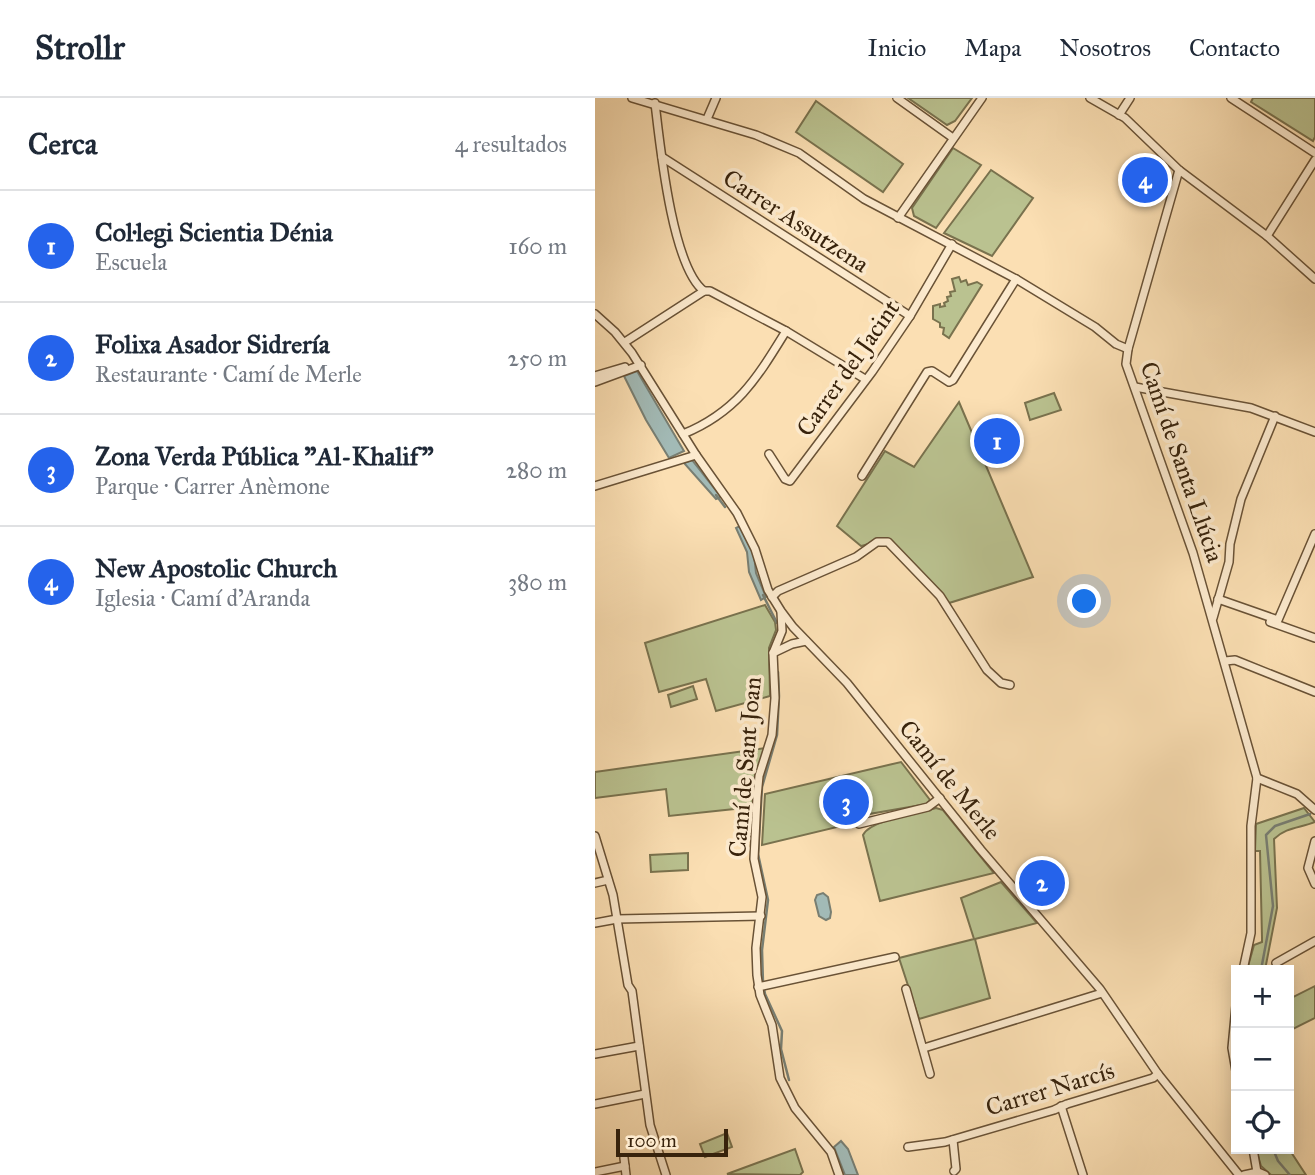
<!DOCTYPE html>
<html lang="es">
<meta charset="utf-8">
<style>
:root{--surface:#fff;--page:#f2f2f3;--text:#1f2937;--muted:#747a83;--line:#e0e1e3;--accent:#2563eb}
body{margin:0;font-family:"IM FELL Great Primer",serif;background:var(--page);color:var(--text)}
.controls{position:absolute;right:21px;bottom:21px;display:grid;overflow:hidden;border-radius:0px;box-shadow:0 4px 18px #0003}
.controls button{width:63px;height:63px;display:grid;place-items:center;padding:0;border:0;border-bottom:2px solid var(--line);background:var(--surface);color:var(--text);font:35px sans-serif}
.scale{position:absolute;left:21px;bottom:18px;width:112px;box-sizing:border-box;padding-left:7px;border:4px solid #38230c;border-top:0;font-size:19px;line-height:24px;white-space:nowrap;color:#38230c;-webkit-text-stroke:5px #fceace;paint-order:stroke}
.you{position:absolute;left:490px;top:504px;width:24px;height:24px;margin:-18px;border:5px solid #fff;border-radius:50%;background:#1a73e8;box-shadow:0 0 0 10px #1a73e833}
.badge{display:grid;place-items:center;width:46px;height:46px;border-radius:50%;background:var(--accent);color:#fff;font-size:23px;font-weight:700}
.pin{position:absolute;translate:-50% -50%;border:4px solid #fff;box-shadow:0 2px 7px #0006}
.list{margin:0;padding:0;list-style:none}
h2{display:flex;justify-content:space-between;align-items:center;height:91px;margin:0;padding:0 28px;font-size:30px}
h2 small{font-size:23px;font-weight:400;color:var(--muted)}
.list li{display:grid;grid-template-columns:46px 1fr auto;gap:21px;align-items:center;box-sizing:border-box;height:112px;padding:0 28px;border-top:2px solid var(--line)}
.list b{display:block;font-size:26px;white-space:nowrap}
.list p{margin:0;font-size:23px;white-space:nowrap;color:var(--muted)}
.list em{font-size:23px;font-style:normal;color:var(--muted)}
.icon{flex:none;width:38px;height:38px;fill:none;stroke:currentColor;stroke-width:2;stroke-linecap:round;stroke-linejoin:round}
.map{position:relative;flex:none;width:720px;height:1077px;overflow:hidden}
header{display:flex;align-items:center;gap:42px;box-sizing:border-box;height:98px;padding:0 35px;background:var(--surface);border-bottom:2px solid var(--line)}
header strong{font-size:33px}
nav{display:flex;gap:38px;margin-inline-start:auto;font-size:24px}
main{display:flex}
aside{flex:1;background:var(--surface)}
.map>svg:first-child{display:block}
.green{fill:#bac290;stroke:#79724e;stroke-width:2}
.water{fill:#a2bab6;stroke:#787e72;stroke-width:2}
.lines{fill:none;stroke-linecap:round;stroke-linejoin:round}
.stream{stroke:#787e72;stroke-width:2.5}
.minor-casing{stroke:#695236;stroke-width:10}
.minor{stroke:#fceace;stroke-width:7}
.labels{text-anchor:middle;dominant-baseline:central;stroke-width:7;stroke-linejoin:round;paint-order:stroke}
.street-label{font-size:24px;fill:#38230c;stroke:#fceace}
</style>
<header>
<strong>Strollr</strong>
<nav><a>Inicio</a><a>Mapa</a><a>Nosotros</a><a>Contacto</a></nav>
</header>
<main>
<aside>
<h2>Cerca<small>4 resultados</small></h2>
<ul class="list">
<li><span class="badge">1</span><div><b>Col·legi Scientia Dénia</b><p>Escuela</p></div><em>160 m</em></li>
<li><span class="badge">2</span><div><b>Folixa Asador Sidrería</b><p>Restaurante · Camí de Merle</p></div><em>250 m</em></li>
<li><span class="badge">3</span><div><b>Zona Verda Pública &quot;Al-Khalif&quot;</b><p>Parque · Carrer Anèmone</p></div><em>280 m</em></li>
<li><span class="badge">4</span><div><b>New Apostolic Church</b><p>Iglesia · Camí d'Aranda</p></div><em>380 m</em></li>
</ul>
</aside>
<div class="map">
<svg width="720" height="1077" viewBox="0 0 720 1077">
<rect width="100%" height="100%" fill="#fbdfb3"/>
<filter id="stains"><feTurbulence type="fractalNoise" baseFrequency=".00286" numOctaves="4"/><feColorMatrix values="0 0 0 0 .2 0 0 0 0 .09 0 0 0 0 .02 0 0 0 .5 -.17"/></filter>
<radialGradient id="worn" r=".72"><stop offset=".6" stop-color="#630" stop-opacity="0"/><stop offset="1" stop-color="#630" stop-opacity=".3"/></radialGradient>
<g class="green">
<polygon points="313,0 377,0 360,23 352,27"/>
<polygon points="658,0 720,0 720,39 718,43 656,4"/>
<polygon points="221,3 308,66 288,94 201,34"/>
<polygon points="358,50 386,67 341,130 319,118 317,110"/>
<polygon points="396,72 438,100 397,158 349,135"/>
<polygon points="364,179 366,184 371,182 373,187 382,184 387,187 354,240 348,236 349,230 345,229 345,225 338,221 338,208 345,206 345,209 350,208 349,205 353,203 352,199 356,198 355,194 360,193 357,181"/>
<polygon points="459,295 466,312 435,322 430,305"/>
<path d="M 364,304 L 438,479 L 354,505 L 328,475 L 323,473 L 294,441 C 283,438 276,447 266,448 L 242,428 L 290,353 L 319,369 Z"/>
<polygon points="170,507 180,524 181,532 174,550 175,598 121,613 111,581 64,594 50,545"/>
<polygon points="98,588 102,601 76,609 73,597"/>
<polygon points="170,650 160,678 158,709 74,718 71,691 0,700 0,674"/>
<polygon points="306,664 335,702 332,706 263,718 259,725 167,747 170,696"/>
<path d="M 341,710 L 348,712 L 399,775 L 285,803 L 268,737 C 275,722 324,715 341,710 Z"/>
<path d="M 709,710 L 720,724 C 706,730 691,729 679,741 L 682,810 L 670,872 L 652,872 L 659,847 L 667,844 L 667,840 L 665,753 L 660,753 L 661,726 Z"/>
<polygon points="93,755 93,772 56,774 55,757"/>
<polygon points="406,784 442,825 380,841 395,900 324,921 304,860 379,841 366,800"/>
<polygon points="720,888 720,920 698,931 694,922 694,901"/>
<polygon points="132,1035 137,1049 110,1059 105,1046"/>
<polygon points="200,1051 208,1074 205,1077 132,1076"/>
<polygon points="661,1051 694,1051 711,1077 676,1077 666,1068"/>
</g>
<g class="water">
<polygon points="42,273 89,353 74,360 51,322 29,278"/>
<polygon points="97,362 126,399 121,401 89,365"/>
<polygon points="145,428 159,457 161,475 171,499 166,502 154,474 152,454 141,430"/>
<polygon points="228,795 233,799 236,814 235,820 231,822 224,818 220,802 222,797"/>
<polygon points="246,1043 253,1051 263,1077 250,1077 239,1049"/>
</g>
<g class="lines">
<g class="stream">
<polyline points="121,397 130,409"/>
<polyline points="168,497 182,525"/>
<polyline points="183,574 184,598 182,637 167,689 163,756 173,802 167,852 168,885 170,896 187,933 186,951 194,982"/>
<polyline points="666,872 678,808 671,737 680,728 715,716"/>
<polyline points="678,1051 683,1063 695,1077"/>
</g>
<g class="minor-casing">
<g id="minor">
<polyline points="37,0 161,37 204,55 269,101 421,181 500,229 521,246 533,251"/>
<polyline points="302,0 358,40"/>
<polyline points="495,0 530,20 584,72 672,138 720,181"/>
<polyline points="636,0 720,55"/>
<path d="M 60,5 C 65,47 77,169 109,193"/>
<polyline points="524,17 535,0"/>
<polyline points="112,21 121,0"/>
<polyline points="67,59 315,218"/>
<polyline points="584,72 533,251 531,266 598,455 662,680 656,728 656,835 648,872"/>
<polyline points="303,120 387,0"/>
<polyline points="672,138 720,62"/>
<polyline points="0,216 20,234 37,255 101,357 142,415 160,451 173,492 186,513 198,529 252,585 386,752 505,891 563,976 644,1077"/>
<polyline points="30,244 109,193 115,193 191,233 270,281"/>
<polyline points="0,278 30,269"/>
<polyline points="0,284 46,267"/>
<polyline points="540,289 656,310 720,334"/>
<path d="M 88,336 C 142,314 162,280 191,233"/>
<polyline points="174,356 190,381 195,383 277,274 315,218 357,146"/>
<polyline points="267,378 332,274 337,273 354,284 358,282 421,181"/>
<polyline points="0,388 101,357"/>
<polyline points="177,499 183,493 261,459 282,444 293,444 345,498 392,572 406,585 415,587"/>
<polyline points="623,501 683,522 720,436"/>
<polyline points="186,514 187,533 178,555 180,600 177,637 164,678 162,699 159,761 167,799 161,850 162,877 165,897 177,927 185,980 200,1010 236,1054 244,1077"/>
<polyline points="618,520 634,464 635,446 646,401 680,318"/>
<polyline points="675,524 720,540"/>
<polyline points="178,555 197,546 211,543"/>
<polyline points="630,563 640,562 720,594"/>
<polyline points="662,680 702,696 720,712"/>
<polyline points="264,726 333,709 345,700"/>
<polyline points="0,738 18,797 33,887 37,893 55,1027 71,1077"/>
<polyline points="720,743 713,770 720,786"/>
<polyline points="0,785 13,782"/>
<polyline points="0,825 22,821 166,818"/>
<polyline points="681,865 720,843"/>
<polyline points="163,889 300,859"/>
<polyline points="311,891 335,976"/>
<polyline points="641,908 637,950 641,973"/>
<polyline points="329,950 507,895"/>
<polyline points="0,956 44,948"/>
<polyline points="0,1006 50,996"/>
<polyline points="466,1008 488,1077"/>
<polyline points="358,1042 361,1071 359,1073"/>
<polyline points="313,1049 350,1044 459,1012 472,1006 558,980 563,976"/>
<polyline points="658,1051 662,1074"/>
<polyline points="29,1060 31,1077"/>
<polyline points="0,1074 30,1068"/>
<polyline points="649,1077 663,1074 670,1077"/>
</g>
</g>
<use href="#minor" class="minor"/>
</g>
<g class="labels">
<g class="street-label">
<text transform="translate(201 123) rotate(33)">Carrer Assutzena</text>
<text transform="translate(253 270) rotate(-55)">Carrer del Jacint</text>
<text transform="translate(587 364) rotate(71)">Camí de Santa Llúcia</text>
<text transform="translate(150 669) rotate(-85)">Camí de Sant Joan</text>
<text transform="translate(355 682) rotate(51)">Camí de Merle</text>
<text transform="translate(455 991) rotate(-17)">Carrer Narcís</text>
</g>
</g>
<rect width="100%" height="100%" filter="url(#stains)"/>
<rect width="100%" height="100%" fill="url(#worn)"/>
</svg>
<div class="controls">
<button>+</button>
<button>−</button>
<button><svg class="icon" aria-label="locate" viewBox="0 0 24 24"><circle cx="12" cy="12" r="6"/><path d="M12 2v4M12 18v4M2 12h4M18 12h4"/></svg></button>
</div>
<div class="scale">100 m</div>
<div class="you"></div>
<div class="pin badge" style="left:402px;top:343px">1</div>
<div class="pin badge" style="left:447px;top:785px">2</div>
<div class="pin badge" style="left:251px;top:704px">3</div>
<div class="pin badge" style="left:550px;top:82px">4</div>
</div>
</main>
